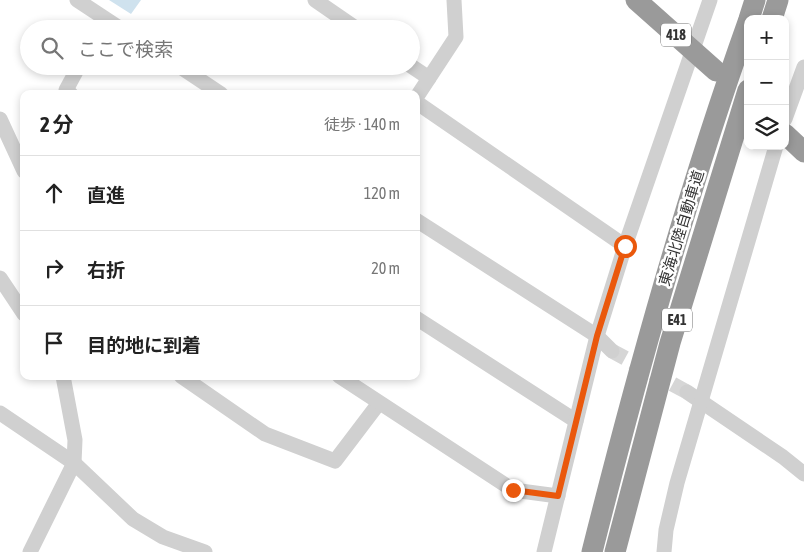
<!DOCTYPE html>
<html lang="ja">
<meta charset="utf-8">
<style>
:root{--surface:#fff;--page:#f6f6f6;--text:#222;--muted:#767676;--line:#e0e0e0}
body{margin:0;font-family:"Asap Condensed","Noto Sans JP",sans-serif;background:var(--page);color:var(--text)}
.controls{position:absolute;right:15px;top:15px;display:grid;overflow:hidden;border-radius:10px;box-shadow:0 2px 8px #0003}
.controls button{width:45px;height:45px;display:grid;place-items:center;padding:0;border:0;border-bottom:1px solid var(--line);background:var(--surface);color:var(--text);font:25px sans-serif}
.stop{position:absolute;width:15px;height:15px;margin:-11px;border:4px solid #ea580c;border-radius:50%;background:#fff}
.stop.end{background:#ea580c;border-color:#fff;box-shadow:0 1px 5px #0008}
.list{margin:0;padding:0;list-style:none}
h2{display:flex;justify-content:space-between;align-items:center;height:65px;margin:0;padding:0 20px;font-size:21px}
h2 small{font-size:16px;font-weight:400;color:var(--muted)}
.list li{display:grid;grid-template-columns:32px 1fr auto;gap:15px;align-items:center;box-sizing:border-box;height:75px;padding:0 20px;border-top:1px solid var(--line)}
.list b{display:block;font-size:19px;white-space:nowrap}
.list em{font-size:16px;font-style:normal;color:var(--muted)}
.icon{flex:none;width:28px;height:28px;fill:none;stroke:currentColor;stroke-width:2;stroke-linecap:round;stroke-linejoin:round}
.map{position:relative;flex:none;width:804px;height:552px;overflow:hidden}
.search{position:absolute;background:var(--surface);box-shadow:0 2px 8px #0003;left:20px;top:20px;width:400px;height:55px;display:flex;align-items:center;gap:12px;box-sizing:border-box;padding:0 18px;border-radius:28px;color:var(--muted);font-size:19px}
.panel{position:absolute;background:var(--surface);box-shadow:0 2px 8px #0003;left:20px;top:90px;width:400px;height:290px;border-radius:10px}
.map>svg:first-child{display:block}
.water{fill:#cfe2ee}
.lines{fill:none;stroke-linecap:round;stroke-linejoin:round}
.minor-tunnel{stroke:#d6d6d6;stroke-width:15;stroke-dasharray:15 8;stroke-linecap:butt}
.minor{stroke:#d0d0d0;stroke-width:15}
.highway{stroke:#9a9a9a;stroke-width:21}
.route{stroke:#ea580c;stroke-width:6}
.labels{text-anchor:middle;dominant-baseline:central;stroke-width:5;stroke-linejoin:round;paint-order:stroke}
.shield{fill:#fff;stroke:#707070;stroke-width:1}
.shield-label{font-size:14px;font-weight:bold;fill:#333}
.street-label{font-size:15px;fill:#333;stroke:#fff}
</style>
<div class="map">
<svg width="804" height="552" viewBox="0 0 804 552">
<rect width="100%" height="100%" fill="#fff"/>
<polygon class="water" points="109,0 141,0 131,14"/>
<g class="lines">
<polyline class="minor-tunnel" points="612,351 687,392"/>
<g class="minor">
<polyline points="77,0 121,29"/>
<polyline points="315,0 357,29"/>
<polyline points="179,66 221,94"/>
<polyline points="411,66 429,78"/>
<polyline points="71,94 66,90 79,66"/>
<polyline points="416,98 456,37 454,0"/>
<polyline points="416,102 625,246"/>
<polyline points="0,119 24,171"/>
<polyline points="785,119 804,67"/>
<polyline points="416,220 597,336 612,351"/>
<polyline points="0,278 24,314"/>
<polyline points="416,318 576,421"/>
<polyline points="181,376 265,434 335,461 379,403"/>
<polyline points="339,376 513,490 558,496"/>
<polyline points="687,392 783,457 804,474"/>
<polyline points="0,413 74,463 133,519 163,537 205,552"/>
<polyline points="30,552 74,463 75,440 63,376"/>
<polyline points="544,552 597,336 625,246 710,0"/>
<polyline points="664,552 666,530 677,483 776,146"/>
</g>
<g class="highway">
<polyline points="636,0 716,71"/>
<polyline points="749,19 755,0"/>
<polyline points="772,19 778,0"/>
<polyline points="785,134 804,152"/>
<path d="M 592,552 C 637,373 686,196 748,22"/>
<polyline points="615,552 670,343 748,90"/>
</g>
</g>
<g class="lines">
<polyline class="route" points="513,490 558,496 597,336 625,246"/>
</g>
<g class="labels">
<g class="shield">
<rect x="661" y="23.5" width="30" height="23" rx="4"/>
<rect x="662" y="308.5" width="30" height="23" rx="4"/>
</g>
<g class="shield-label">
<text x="676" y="35">418</text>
<text x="677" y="320">E41</text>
</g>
<g class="street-label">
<text transform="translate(681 228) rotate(-73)">東海北陸自動車道</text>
</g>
</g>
</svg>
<div class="controls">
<button>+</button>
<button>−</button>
<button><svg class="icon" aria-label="layers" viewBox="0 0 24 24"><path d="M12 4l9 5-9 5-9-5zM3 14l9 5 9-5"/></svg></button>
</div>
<div class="stop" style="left:625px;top:246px"></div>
<div class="stop end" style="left:513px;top:490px"></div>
<div class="search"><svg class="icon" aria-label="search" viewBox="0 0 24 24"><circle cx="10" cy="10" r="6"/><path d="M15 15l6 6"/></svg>ここで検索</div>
<section class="panel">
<h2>2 分<small>徒歩 · 140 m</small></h2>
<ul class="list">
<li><svg class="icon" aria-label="ahead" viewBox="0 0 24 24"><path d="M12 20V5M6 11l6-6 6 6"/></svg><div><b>直進</b></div><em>120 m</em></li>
<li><svg class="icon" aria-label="right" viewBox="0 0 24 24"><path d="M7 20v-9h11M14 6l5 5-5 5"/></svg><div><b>右折</b></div><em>20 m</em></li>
<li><svg class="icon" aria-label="arrive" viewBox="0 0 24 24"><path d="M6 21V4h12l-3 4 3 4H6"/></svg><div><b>目的地に到着</b></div></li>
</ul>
</section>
</div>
